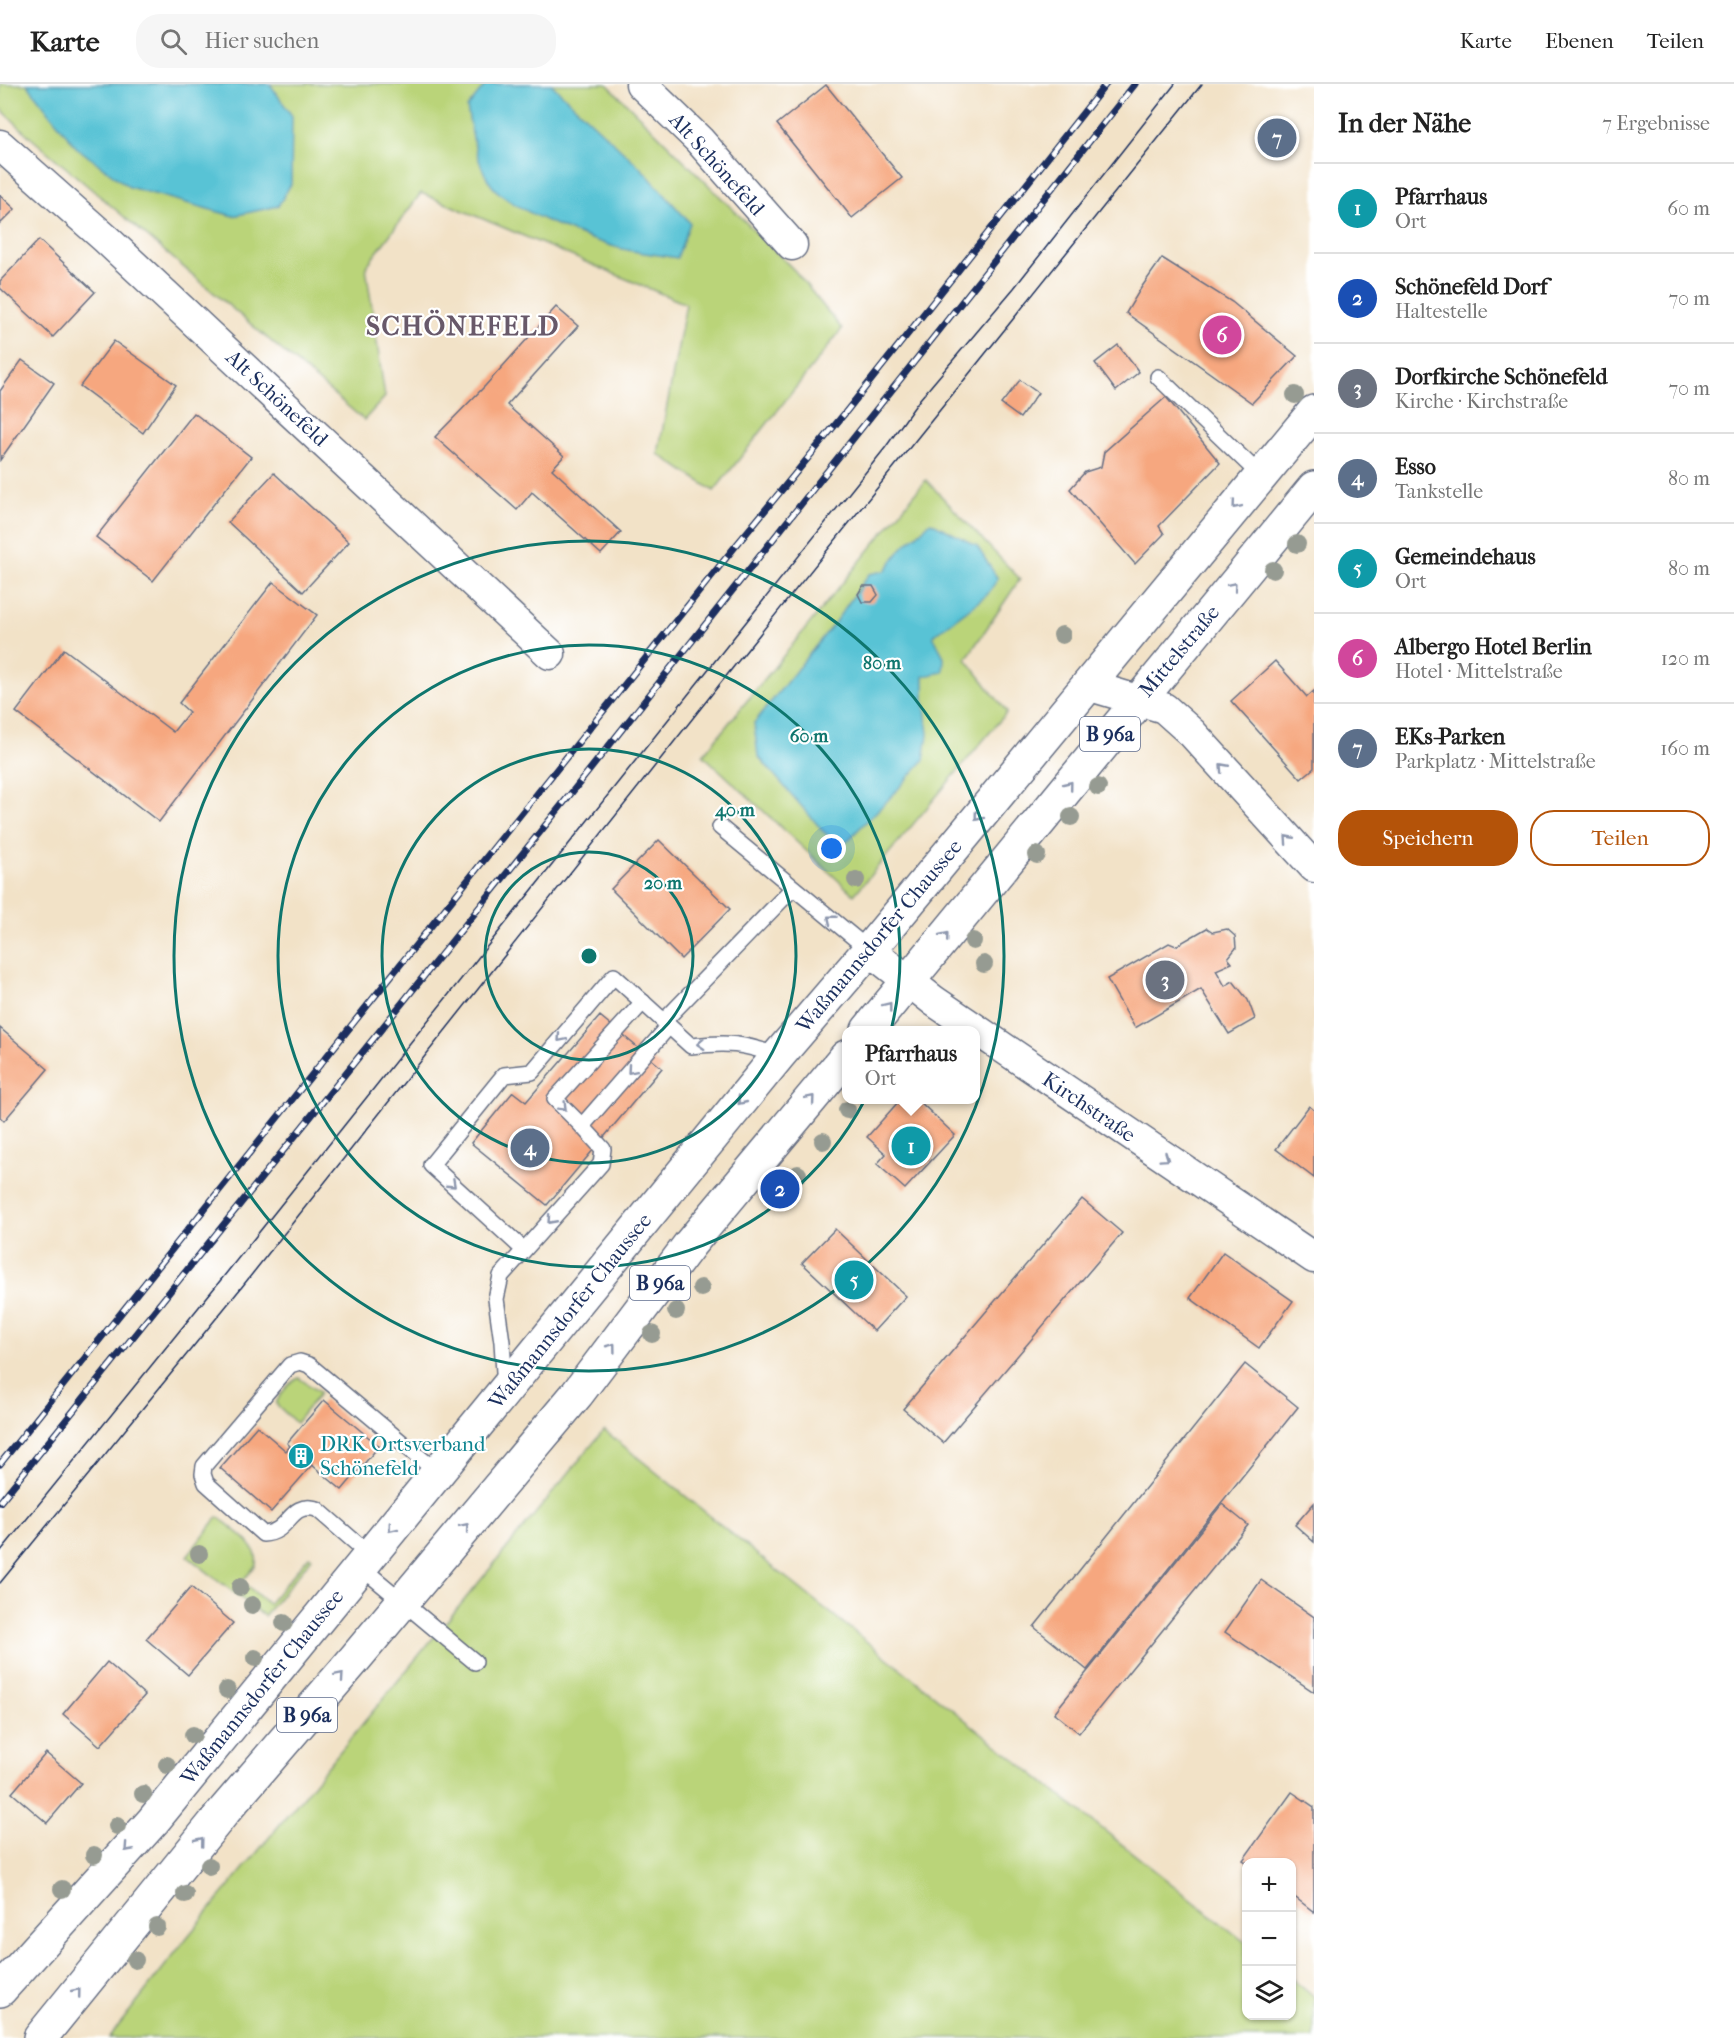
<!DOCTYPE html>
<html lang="de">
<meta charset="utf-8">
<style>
:root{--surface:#fff;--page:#f6f6f6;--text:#222;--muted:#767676;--line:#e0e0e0;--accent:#b45309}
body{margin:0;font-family:"IM FELL French Canon",serif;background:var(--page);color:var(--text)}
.controls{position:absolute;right:18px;bottom:18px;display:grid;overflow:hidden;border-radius:12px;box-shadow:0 2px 4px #0004}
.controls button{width:54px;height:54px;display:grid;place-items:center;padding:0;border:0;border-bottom:2px solid var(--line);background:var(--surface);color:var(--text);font:30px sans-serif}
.you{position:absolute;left:832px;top:765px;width:21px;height:21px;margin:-15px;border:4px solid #fff;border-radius:50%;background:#1a73e8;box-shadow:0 0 0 9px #1a73e833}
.badge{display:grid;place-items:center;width:39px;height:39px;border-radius:50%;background:var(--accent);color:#fff;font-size:20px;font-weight:700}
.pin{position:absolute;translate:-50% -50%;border:3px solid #fff;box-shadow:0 2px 6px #0006}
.popup{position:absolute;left:842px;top:942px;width:138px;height:78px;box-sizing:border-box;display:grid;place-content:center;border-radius:12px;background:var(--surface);filter:drop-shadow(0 2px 4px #0005);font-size:20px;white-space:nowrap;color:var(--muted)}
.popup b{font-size:22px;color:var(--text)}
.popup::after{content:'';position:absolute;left:50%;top:100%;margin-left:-12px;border:12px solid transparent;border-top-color:var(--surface)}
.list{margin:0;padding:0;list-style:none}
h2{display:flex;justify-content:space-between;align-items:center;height:78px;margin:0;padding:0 24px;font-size:26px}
h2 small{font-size:20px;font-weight:400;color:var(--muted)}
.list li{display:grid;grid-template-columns:39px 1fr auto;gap:18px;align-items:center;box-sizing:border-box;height:90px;padding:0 24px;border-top:2px solid var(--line)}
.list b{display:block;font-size:22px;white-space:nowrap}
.list p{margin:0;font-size:20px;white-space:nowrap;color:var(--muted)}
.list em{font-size:20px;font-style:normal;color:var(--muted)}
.actions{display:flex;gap:12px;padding:18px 24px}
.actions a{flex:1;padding:14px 0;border:2px solid var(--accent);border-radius:24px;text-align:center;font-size:21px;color:var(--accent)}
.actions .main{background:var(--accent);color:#fff}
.icon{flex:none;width:33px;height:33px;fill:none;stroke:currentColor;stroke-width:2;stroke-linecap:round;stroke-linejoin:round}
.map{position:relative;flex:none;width:1314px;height:1954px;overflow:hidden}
header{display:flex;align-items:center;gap:36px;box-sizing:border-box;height:84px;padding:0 30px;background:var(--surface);border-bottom:2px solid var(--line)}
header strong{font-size:28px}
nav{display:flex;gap:33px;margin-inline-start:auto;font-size:21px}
.search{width:420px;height:54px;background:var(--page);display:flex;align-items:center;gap:15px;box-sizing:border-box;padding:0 21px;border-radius:24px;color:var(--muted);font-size:22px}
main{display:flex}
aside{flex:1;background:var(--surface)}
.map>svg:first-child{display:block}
.green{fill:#bad479;stroke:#6a826c;stroke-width:1.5}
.water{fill:#59c3d5;stroke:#3a799a;stroke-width:1.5}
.building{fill:#f6a77f}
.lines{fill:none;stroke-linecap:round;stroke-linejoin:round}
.lane-casing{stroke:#666e83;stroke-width:18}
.street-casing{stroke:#666e83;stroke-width:33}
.primary-casing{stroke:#666e83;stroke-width:36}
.lane{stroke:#fff;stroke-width:15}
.street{stroke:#fff;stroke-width:30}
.primary{stroke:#fff;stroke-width:33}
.tram{stroke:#1b2f5e;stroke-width:1.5}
.rail-casing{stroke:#1b2f5e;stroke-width:7}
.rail{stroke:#fff;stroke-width:4.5;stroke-dasharray:14;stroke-linecap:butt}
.tree{fill:#969b92}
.oneway{stroke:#8d97ae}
.ring{fill:none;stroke:#0f766e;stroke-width:3}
.labels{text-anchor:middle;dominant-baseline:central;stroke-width:4.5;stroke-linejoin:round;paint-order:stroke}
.shield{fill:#fff;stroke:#5f6d8e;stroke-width:1.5}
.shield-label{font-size:20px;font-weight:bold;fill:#1b2f5e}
.street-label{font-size:21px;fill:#1b2f5e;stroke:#fff}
.culture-label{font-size:21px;fill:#0d838f;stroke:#fff;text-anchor:start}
.district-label{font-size:27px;font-weight:bold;letter-spacing:1.5px;fill:#68596a;stroke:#fff}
.centre{fill:#0f766e;stroke:#fff;stroke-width:3}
.ring-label{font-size:18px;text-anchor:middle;font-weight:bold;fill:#0f766e;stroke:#fff;stroke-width:4.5;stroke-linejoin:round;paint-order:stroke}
</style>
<header>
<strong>Karte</strong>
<div class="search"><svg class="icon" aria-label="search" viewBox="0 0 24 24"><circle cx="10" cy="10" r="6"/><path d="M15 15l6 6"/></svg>Hier suchen</div>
<nav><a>Karte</a><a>Ebenen</a><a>Teilen</a></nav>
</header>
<main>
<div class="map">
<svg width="1314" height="1954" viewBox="0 0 1314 1954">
<rect width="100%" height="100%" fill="#fff"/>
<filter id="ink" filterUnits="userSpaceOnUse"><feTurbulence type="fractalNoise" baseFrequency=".0167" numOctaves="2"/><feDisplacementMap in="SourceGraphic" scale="12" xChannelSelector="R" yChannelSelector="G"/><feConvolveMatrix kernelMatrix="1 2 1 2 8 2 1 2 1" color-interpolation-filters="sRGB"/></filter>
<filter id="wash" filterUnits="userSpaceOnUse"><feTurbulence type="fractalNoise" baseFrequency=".008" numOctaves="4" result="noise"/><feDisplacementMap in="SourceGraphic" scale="24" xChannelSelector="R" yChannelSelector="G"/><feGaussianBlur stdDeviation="1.35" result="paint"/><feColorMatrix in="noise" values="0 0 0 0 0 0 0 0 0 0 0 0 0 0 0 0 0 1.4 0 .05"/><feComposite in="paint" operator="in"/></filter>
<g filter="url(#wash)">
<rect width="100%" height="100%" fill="#f2e2c7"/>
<g class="green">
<polygon points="0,0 607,0 795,187 842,245 714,407 658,370 686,220 421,109 366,183 385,313 364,336 31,54 0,24"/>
<polygon points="926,396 1020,495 966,575 1007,628 854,811 703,671"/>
<path d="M 299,1294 L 320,1309 L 296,1339 L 276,1320 C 279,1311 290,1297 299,1294 Z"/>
<polygon points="604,1346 769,1480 1246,1859 1246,1932 1292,1932 1292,1895 1314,1913 1314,1954 109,1954 185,1856"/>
<path d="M 218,1433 C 230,1443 264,1463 255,1482 C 252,1487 246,1493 242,1497 L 268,1520 L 309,1472 L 312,1474 L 264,1532 L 187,1472 Z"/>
</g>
<g class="water">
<polygon points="27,0 270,0 292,32 291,100 278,122 233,132 129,103 76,63"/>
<path d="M 486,0 L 551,0 L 641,84 L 690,139 L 677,174 C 656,170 633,169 612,162 C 583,153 506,124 490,99 C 476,78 472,49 467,24 Z"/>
<polygon points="931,438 977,462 998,495 987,511 933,552 944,573 943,588 924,592 924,615 928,650 924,676 892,712 842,762 823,747 758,672 754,639 835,538 869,490 885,487 901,465"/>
</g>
<g id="blocks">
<g class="building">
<polygon points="826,1 902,94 852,134 777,40"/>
<polygon points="0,111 15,125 0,140"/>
<polygon points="39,156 95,208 53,253 0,204 0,197"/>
<polygon points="1162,174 1232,218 1297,272 1252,319 1126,229 1141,204"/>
<polygon points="556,223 578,242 507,321 564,372 552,385 621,448 601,470 532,408 517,426 435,353 485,302"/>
<polygon points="114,257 176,301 143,349 80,302"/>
<polygon points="1118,261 1139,288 1116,307 1095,279"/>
<polygon points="22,276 54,299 0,376 0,307"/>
<polygon points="1020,296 1038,309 1020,334 1001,320"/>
<polygon points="1166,313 1220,379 1159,442 1164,450 1135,480 1070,405 1085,388 1101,383 1104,368"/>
<polygon points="194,329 251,373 153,497 96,453"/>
<polygon points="274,389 349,458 303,508 228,438"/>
<polygon points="273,498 317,531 159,738 16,628 64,565 173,648 189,628 179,619"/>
<polygon points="863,502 873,502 878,511 872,518 862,518 858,510"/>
<polygon points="1275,577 1307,613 1314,607 1314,684 1301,695 1231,617"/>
<polygon points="659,756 730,825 681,875 611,805"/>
<polygon points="1207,844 1213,848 1227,845 1235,852 1236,864 1228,874 1232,879 1216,886 1225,902 1233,897 1248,916 1255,935 1229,950 1201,905 1135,944 1107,895 1169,859 1176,862"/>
<polygon points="600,932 662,984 547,1121 471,1059 513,1008 526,1018"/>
<polygon points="0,944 48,985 4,1037 0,1033"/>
<polygon points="900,1016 918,1016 955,1051 905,1105 877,1080 886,1070 867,1053"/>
<polygon points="1309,1022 1314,1026 1314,1094 1276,1065"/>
<polygon points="1082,1115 1122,1149 943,1359 903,1325"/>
<polygon points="835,1145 906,1212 874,1247 802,1179"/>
<polygon points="1223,1168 1293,1217 1259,1264 1190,1214"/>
<polygon points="1245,1280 1298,1323 1087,1586 1034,1543"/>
<polygon points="324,1316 379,1362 342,1406 312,1381 271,1428 220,1384 257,1342 286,1367 290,1362 287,1359"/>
<polygon points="1314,1419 1314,1458 1295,1441"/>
<polygon points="1222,1420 1248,1441 1079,1649 1054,1629"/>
<polygon points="1261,1496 1314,1533 1314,1608 1225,1548"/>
<polygon points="191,1503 233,1539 188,1591 146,1555"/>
<polygon points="107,1578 145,1611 100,1662 63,1630"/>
<polygon points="46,1669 81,1699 47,1739 12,1709"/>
<polygon points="1292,1708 1314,1723 1314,1828 1292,1811 1292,1778 1246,1778 1243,1776"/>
</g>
</g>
</g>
<g filter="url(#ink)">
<use href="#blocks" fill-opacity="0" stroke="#666e83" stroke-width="1.5"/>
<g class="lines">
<g class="lane-casing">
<g id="lane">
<polyline points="1158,293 1261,392"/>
<polyline points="720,743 869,866"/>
<polyline points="664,937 793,804"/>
<polyline points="582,1042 555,1015 643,918"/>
<path d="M 524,1166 L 431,1081 L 504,991 L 532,988 L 614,892 L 691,962 C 727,958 744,959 778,972"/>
<polyline points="505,1303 502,1258 496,1215 501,1192 601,1080 603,1065 582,1042 669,942"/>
<path d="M 370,1471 L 317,1425 C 288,1417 291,1449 263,1450 L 206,1399 L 203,1390 L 204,1382 L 290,1281 L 300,1278 L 309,1281 L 437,1388"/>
<polyline points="361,1483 475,1578"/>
</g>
</g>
<g class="street-casing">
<g id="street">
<polyline points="641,0 699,56 792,161"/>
<polyline points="0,61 106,155 550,570"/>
<polyline points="1087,601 1164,624 1192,649 1314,783"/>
<polyline points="869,866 934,917 1314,1174"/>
</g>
</g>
<g class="primary-casing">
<g id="primary">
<polyline points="868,946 1314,404"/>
<polyline points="0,1906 153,1737 778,972 869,866 1314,328"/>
<polyline points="40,1954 225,1726 353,1577 577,1310 690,1160 846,973"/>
</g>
</g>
<use href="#lane" class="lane"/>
<use href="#street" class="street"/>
<use href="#primary" class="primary"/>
<g class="tram">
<polyline points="0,1468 224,1192 885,364 920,315 1014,204 1175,0"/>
<polyline points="0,1499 241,1204 735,581 1202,0"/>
</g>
<g class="rail-casing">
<g id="rail">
<polyline points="0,1380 734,464 845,329 1106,0"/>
<polyline points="0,1418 561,722 1135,0"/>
</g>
</g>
<use href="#rail" class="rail"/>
</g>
<g class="tree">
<circle cx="1295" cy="311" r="9"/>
<circle cx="1297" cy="460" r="9"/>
<circle cx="1273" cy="486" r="9"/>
<circle cx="1062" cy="551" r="9"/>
<circle cx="1098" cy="703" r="9"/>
<circle cx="1071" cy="733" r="9"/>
<circle cx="1037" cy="771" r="9"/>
<circle cx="856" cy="796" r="9"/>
<circle cx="973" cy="857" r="9"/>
<circle cx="984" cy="880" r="9"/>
<circle cx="847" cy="1026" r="9"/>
<circle cx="823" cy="1057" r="9"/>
<circle cx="798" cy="1090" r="9"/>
<circle cx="701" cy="1204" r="9"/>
<circle cx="676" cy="1227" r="9"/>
<circle cx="652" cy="1250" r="9"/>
<circle cx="199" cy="1470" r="9"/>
<circle cx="240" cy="1503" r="9"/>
<circle cx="252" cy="1521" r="9"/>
<circle cx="284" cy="1539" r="9"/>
<circle cx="255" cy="1574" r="9"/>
<circle cx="227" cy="1606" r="9"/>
<circle cx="193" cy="1651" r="9"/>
<circle cx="167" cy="1681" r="9"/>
<circle cx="143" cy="1710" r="9"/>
<circle cx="117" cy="1742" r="9"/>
<circle cx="94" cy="1771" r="9"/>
<circle cx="209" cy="1782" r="9"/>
<circle cx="62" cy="1805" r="9"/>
<circle cx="185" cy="1810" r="9"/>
<circle cx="157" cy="1843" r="9"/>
<circle cx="135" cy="1876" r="9"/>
</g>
<defs><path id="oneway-chevron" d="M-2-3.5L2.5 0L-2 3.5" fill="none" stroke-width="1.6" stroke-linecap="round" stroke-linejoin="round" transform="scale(1.5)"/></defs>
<g class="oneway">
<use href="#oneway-chevron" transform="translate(1236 421) rotate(130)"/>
<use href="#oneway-chevron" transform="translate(1233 502) rotate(-50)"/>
<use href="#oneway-chevron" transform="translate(1223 683) rotate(-132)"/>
<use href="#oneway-chevron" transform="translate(1069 701) rotate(-51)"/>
<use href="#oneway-chevron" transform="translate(978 733) rotate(129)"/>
<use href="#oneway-chevron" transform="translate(1288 755) rotate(-132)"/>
<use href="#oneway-chevron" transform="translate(831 835) rotate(-141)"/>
<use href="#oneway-chevron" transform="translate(945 852) rotate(-51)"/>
<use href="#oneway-chevron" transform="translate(888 922) rotate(-52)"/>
<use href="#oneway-chevron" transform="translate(561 954) rotate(131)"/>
<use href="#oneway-chevron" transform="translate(701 960) rotate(177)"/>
<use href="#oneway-chevron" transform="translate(631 986) rotate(131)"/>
<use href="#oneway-chevron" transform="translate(811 1015) rotate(-50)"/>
<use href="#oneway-chevron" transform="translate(741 1017) rotate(129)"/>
<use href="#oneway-chevron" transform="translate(563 1023) rotate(45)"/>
<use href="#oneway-chevron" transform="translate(1165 1074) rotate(34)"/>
<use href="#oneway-chevron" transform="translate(452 1100) rotate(43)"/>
<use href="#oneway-chevron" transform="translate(551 1136) rotate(132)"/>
<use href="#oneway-chevron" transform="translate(612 1263) rotate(-53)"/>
<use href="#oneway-chevron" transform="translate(465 1443) rotate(-50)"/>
<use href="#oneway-chevron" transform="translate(392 1444) rotate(129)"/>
<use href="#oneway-chevron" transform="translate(340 1592) rotate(-49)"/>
<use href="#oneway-chevron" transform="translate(200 1757) rotate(-51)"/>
<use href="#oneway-chevron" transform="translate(128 1764) rotate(132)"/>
<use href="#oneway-chevron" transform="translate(77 1908) rotate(-51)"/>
</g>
</g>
<g class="ring">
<circle cx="589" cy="872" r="104"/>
<circle cx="589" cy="872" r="207"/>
<circle cx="589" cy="872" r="311"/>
<circle cx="589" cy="872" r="415"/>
</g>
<defs>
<g id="building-disc" transform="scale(1.35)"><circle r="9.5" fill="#0f9aa8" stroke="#fff"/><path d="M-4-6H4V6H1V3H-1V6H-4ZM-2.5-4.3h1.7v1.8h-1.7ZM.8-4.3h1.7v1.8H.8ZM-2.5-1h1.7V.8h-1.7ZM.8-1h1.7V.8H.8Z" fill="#fff"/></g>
</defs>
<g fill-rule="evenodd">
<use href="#building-disc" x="301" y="1372"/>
</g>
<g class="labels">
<g class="shield">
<rect x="1080" y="633" width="60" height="34" rx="4.5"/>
<rect x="630" y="1182" width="60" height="34" rx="4.5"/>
<rect x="277" y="1614" width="60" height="34" rx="4.5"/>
</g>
<g class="shield-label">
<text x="1110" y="650">B 96a</text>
<text x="660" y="1199">B 96a</text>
<text x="307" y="1631">B 96a</text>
</g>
<g class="street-label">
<text transform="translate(717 80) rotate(48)">Alt Schönefeld</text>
<text transform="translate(277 314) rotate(43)">Alt Schönefeld</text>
<text transform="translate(1179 567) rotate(-50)">Mittelstraße</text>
<text transform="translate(879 852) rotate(-50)">Waßmannsdorfer Chaussee</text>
<text transform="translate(1089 1023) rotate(34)">Kirchstraße</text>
<text transform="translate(570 1227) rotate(-51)">Waßmannsdorfer Chaussee</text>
<text transform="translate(262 1603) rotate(-51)">Waßmannsdorfer Chaussee</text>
</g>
<g class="culture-label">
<text x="320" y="1360">DRK Ortsverband<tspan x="320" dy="24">Schönefeld</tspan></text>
</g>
<g class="district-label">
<text x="463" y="242">SCHÖNEFELD</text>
</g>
</g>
<circle cx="589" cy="872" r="9" class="centre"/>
<g class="ring-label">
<text x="882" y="585">80 m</text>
<text x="809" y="658">60 m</text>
<text x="735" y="732">40 m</text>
<text x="663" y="805">20 m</text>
</g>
</svg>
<div class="controls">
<button>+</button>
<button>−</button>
<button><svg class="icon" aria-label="layers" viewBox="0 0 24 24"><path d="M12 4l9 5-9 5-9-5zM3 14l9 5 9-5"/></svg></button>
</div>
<div class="you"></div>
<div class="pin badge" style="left:911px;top:1062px;background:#0f9aa8">1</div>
<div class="popup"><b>Pfarrhaus</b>Ort</div>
<div class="pin badge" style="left:780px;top:1105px;background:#1a4fb4">2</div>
<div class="pin badge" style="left:1165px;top:896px;background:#6b7280">3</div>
<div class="pin badge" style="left:530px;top:1064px;background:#5c6f8a">4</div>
<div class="pin badge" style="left:854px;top:1196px;background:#0f9aa8">5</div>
<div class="pin badge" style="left:1222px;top:251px;background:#d1479c">6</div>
<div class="pin badge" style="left:1277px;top:54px;background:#5c6f8a">7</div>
</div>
<aside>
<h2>In der Nähe<small>7 Ergebnisse</small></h2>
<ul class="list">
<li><span class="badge" style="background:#0f9aa8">1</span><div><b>Pfarrhaus</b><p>Ort</p></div><em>60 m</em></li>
<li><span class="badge" style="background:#1a4fb4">2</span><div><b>Schönefeld Dorf</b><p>Haltestelle</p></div><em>70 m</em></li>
<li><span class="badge" style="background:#6b7280">3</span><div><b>Dorfkirche Schönefeld</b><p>Kirche · Kirchstraße</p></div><em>70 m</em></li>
<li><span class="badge" style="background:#5c6f8a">4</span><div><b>Esso</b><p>Tankstelle</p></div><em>80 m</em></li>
<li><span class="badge" style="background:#0f9aa8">5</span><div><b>Gemeindehaus</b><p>Ort</p></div><em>80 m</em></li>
<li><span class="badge" style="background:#d1479c">6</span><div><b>Albergo Hotel Berlin</b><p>Hotel · Mittelstraße</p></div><em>120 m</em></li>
<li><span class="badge" style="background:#5c6f8a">7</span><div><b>EKs-Parken</b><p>Parkplatz · Mittelstraße</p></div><em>160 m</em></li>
</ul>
<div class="actions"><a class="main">Speichern</a><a>Teilen</a></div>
</aside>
</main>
